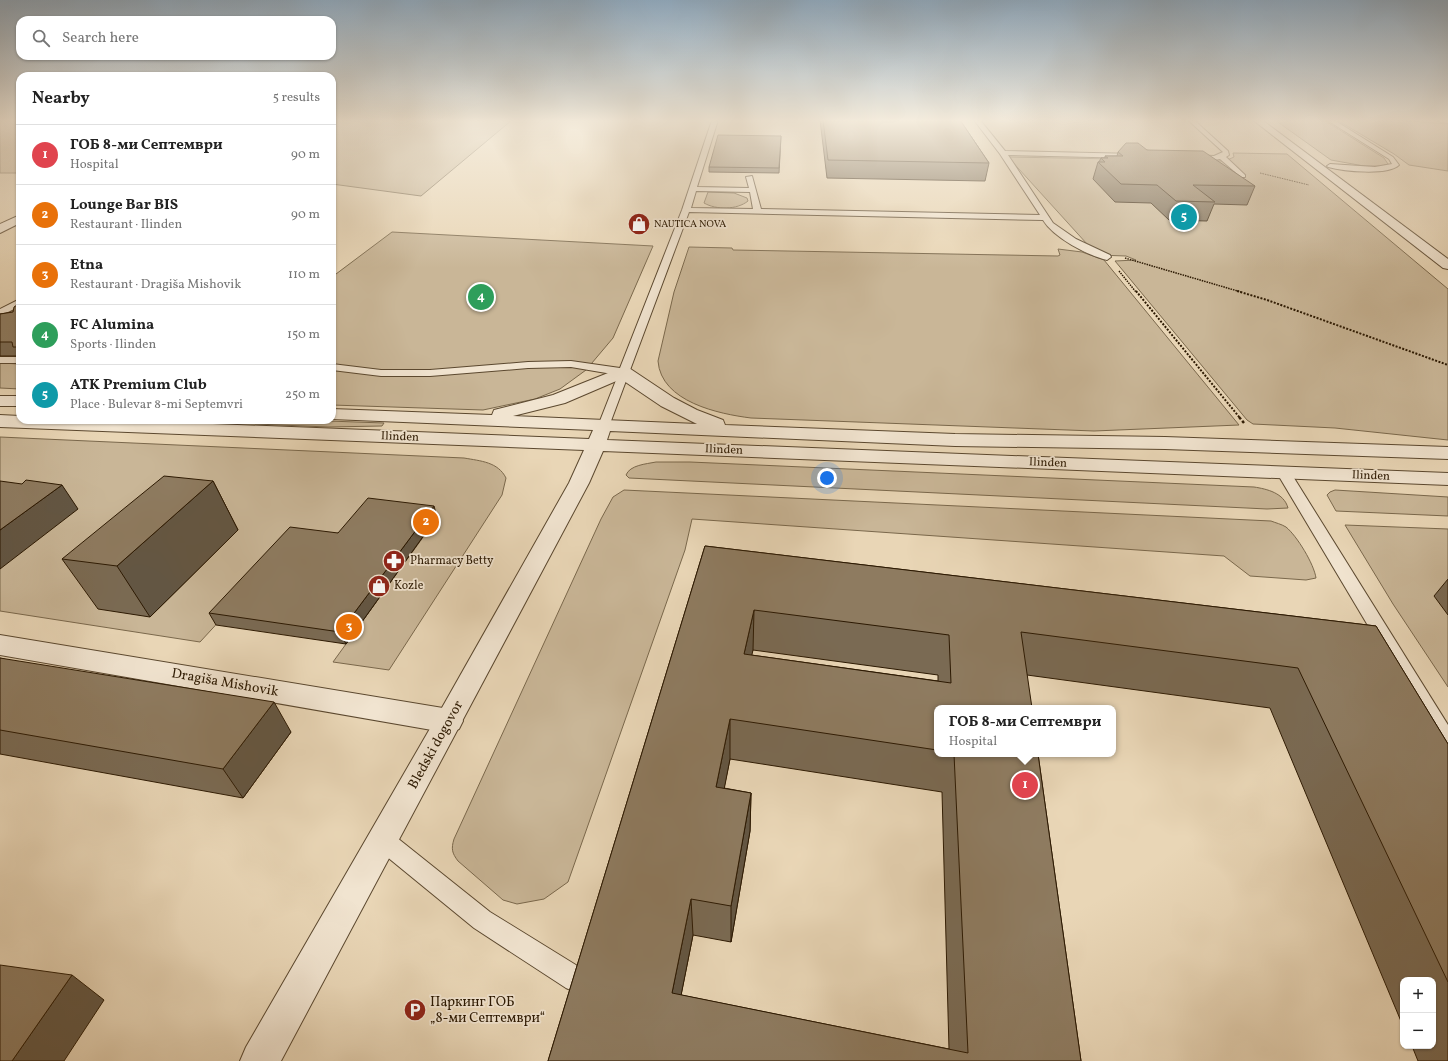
<!DOCTYPE html>
<meta charset="utf-8">
<style>
:root{--surface:#fff;--page:#f2f2f2;--text:#222;--muted:#767676;--line:#e0e0e0;--accent:#ea580c}
body{margin:0;font-family:Vollkorn,serif;background:var(--page);color:var(--text)}
.controls{position:absolute;right:12px;bottom:12px;display:grid;overflow:hidden;border-radius:8px;box-shadow:0 1px 3px #0004}
.controls button{width:36px;height:36px;display:grid;place-items:center;padding:0;border:0;border-bottom:1px solid var(--line);background:var(--surface);color:var(--text);font:20px sans-serif}
.you{position:absolute;left:827px;top:478px;width:14px;height:14px;margin:-10px;border:3px solid #fff;border-radius:50%;background:#1a73e8;box-shadow:0 0 0 6px #1a73e833}
.badge{display:grid;place-items:center;width:26px;height:26px;border-radius:50%;background:var(--accent);color:#fff;font-size:13px;font-weight:700}
.pin{position:absolute;translate:-50% -50%;border:2px solid #fff;box-shadow:0 1px 4px #0006}
.popup{position:absolute;left:934px;top:705px;width:182px;height:52px;box-sizing:border-box;display:grid;place-content:center;border-radius:8px;background:var(--surface);filter:drop-shadow(0 1px 3px #0005);font-size:13px;white-space:nowrap;color:var(--muted)}
.popup b{font-size:15px;color:var(--text)}
.popup::after{content:'';position:absolute;left:50%;top:100%;margin-left:-8px;border:8px solid transparent;border-top-color:var(--surface)}
.list{margin:0;padding:0;list-style:none}
h2{display:flex;justify-content:space-between;align-items:center;height:52px;margin:0;padding:0 16px;font-size:17px}
h2 small{font-size:13px;font-weight:400;color:var(--muted)}
.list li{display:grid;grid-template-columns:26px 1fr auto;gap:12px;align-items:center;box-sizing:border-box;height:60px;padding:0 16px;border-top:1px solid var(--line)}
.list b{display:block;font-size:15px;white-space:nowrap}
.list p{margin:0;font-size:13px;white-space:nowrap;color:var(--muted)}
.list em{font-size:13px;font-style:normal;color:var(--muted)}
.icon{flex:none;width:22px;height:22px;fill:none;stroke:currentColor;stroke-width:2;stroke-linecap:round;stroke-linejoin:round}
.map{position:relative;flex:none;width:1448px;height:1061px;overflow:hidden}
.search{position:absolute;background:var(--surface);box-shadow:0 1px 3px #0004;left:16px;top:16px;width:320px;height:44px;display:flex;align-items:center;gap:10px;box-sizing:border-box;padding:0 14px;border-radius:12px;color:var(--muted);font-size:15px}
.panel{position:absolute;background:var(--surface);box-shadow:0 1px 3px #0004;left:16px;top:72px;width:320px;height:352px;border-radius:12px}
.map>svg:first-child{display:block}
.green{fill:#c9b697;stroke:#7a684c}
.lines{fill:none;stroke-linecap:round;stroke-linejoin:round}
.service-casing{stroke:#5b482f;stroke-width:2}
.minor-casing{stroke:#5b482f;stroke-width:2}
.tertiary-casing{stroke:#5b482f;stroke-width:2}
.path-far3{stroke:#2c1902;stroke-width:1;stroke-dasharray:1.5 1;stroke-linecap:butt}
.path-far2{stroke:#2c1902;stroke-width:1.5;stroke-dasharray:1.5 1;stroke-linecap:butt}
.path-far1{stroke:#2c1902;stroke-width:2;stroke-dasharray:2 1.5;stroke-linecap:butt}
.path{stroke:#2c1902;stroke-width:2.5;stroke-dasharray:3 2;stroke-linecap:butt}
.service{fill:#f1e4d0;fill-rule:evenodd}
.minor{fill:#f1e4d0;fill-rule:evenodd}
.tertiary{fill:#f1e4d0;fill-rule:evenodd}
.wall{fill:#7a6a53;stroke:#2c1902;fill-rule:evenodd}
.shaded-wall{fill:#635643;stroke:#2c1902}
.building{fill:#8e7b60;stroke:#2c1902;fill-rule:evenodd}
.labels{text-anchor:middle;dominant-baseline:central;stroke-width:3.5;stroke-linejoin:round;paint-order:stroke}
.far-poi-label{font-size:10px;fill:#2c1902;stroke:#f1e4d0;text-anchor:start}
.street-label{font-size:12px;fill:#2c1902;stroke:#f1e4d0}
.poi-label{font-size:12px;fill:#2c1902;stroke:#f1e4d0;text-anchor:start}
.near-street-label{font-size:14px;fill:#2c1902;stroke:#f1e4d0}
.near-poi-label{font-size:14px;fill:#2c1902;stroke:#f1e4d0;text-anchor:start}
</style>
<div class="map">
<svg width="1448" height="1061" viewBox="0 0 1448 1061">
<rect width="100%" height="100%" fill="#e9d6b6"/>
<filter id="stains"><feTurbulence type="fractalNoise" baseFrequency=".005" numOctaves="4"/><feColorMatrix values="0 0 0 0 .2 0 0 0 0 .09 0 0 0 0 .02 0 0 0 .5 -.17"/></filter>
<radialGradient id="worn" r=".72"><stop offset=".6" stop-color="#630" stop-opacity="0"/><stop offset="1" stop-color="#630" stop-opacity=".3"/></radialGradient>
<g class="green">
<rect x="0" y="120" width="20" height="53"/>
<polygon points="332,120 512,120 421,196 332,184"/>
<polygon points="1275,120 1324,120 1384,158 1388,164 1382,166 1364,166 1331,160"/>
<polygon points="1337,120 1396,120 1448,124 1448,171 1409,165 1394,154"/>
<polygon points="1233,153 1287,154 1448,289 1448,440 1335,428 1253,424 1247,420 1115,261 1136,260 1126,256 1097,255 1008,157 1225,161 1234,157"/>
<path d="M 708,192 L 734,193 L 747,198 L 748,201 C 737,210 716,210 704,203 Z"/>
<polygon points="392,232 653,246 613,338 586,370 560,389 535,399 483,410 332,405 332,277"/>
<path d="M 689,247 L 732,248 L 733,250 L 1058,256 L 1060,255 L 1058,249 L 1082,252 L 1104,260 L 1239,425 L 1094,431 L 751,418 C 719,414 661,402 658,361 L 674,292 Z"/>
<polygon points="0,363 20,364 20,389 0,388"/>
<polygon points="160,420 300,420 384,423 382,426 328,427"/>
<path d="M 0,437 L 464,458 C 481,461 498,462 506,478 L 502,495 L 389,670 L 333,662 L 437,518 L 343,545 L 295,539 L 200,642 L 0,611 Z"/>
<path d="M 656,462 L 690,462 L 1254,487 C 1267,489 1284,493 1288,508 L 1267,509 L 629,478 L 626,475 C 630,465 646,464 656,462 Z"/>
<path d="M 624,490 L 1271,521 C 1276,523 1281,524 1286,527 C 1297,536 1314,564 1316,578 L 1306,580 L 1250,576 L 1224,556 L 692,519 L 685,550 L 568,882 L 544,899 L 517,904 L 503,900 L 458,861 C 452,853 451,849 454,839 L 601,519 L 613,497 Z"/>
<polygon points="1335,490 1448,497 1448,516 1336,511 1327,495 1330,492"/>
<polygon points="1345,525 1448,529 1448,687 1393,604"/>
</g>
<g class="lines">
<g class="service-casing">
<g id="service">
<path d="M 712,120 L 718,120 L 697,187 L 749,188 L 746,177 L 752,176 L 761,209 L 1040,215 L 1000,154 L 974,120 L 980,120 L 1005,151 L 1137,154 L 1140,156 L 1137,158 L 1008,155 L 1053,223 L 1076,239 L 1110,255 L 1111,257 L 1107,260 C 1087,255 1054,238 1043,220 L 689,212 L 608,429 L 600,429 L 598,426 L 618,375 L 571,367 L 528,368 L 430,376 L 381,376 L 332,370 L 332,364 L 381,370 L 430,370 L 528,362 L 571,361 L 620,368 L 682,210 ZM 696,191 L 750,192 L 753,209 L 691,208 Z"/>
<polygon points="1188,120 1194,120 1228,151 1229,155 1226,157 1245,175 1245,177 1241,177 1220,159 1214,160 1189,158 1189,156 1191,155 1214,156 1223,152"/>
<path d="M 1327,120 L 1334,120 L 1393,157 L 1399,165 C 1387,176 1343,171 1328,167 L 1327,166 L 1330,164 L 1375,167 L 1392,164 L 1389,159 Z"/>
<polygon points="1437,120 1448,120 1448,123 1438,121"/>
<polygon points="20,299 20,306 0,316 0,309"/>
<rect x="0" y="357" width="20" height="6"/>
<polygon points="1284,469 1289,470 1448,725 1448,750 1441,748 1277,473 1279,470"/>
<polygon points="383,830 391,833 490,912 584,970 588,979 584,988 575,992 566,988 474,928 375,847 372,840 375,833"/>
</g>
</g>
<g class="minor-casing">
<g id="minor">
<polygon points="20,215 20,223 0,233 0,224"/>
<polygon points="0,635 449,709 459,713 463,721 459,729 449,733 0,655"/>
</g>
</g>
<g class="tertiary-casing">
<g id="tertiary">
<polygon points="1253,120 1262,120 1448,259 1448,269 1443,268"/>
<path d="M 623,367 L 629,368 L 674,398 L 697,410 L 723,420 L 725,425 L 955,434 L 1165,437 L 1448,447 L 1448,459 L 1165,449 L 955,446 L 610,431 L 607,440 L 1448,473 L 1448,485 L 603,451 L 589,483 L 281,1061 L 240,1061 L 246,1047 L 439,713 L 569,483 L 584,450 L 0,427 L 0,415 L 20,416 L 20,420 L 114,420 L 589,439 L 593,430 L 332,419 L 332,409 L 492,415 L 494,410 L 553,395 ZM 621,379 L 661,406 L 697,424 L 513,416 L 565,403 Z"/>
<rect x="0" y="396" width="20" height="10"/>
</g>
</g>
<polyline class="path-far3" points="1260,173 1309,185"/>
<g class="path-far2">
<polyline points="1125,258 1241,292"/>
<polyline points="1119,271 1136,292"/>
</g>
<g class="path-far1">
<polyline points="1136,291 1240,418"/>
<polyline points="1237,291 1267,300 1448,365"/>
</g>
<polyline class="path" points="1239,417 1244,423"/>
<use href="#service" class="service"/>
<use href="#minor" class="minor"/>
<use href="#tertiary" class="tertiary"/>
</g>
<g class="wall">
<polygon points="820,120 960,120 989,163 985,181 827,178"/>
<polygon points="781,136 779,173 709,172 709,167"/>
<polygon points="1147,150 1255,186 1247,205 1214,204 1207,221 1169,220 1151,203 1115,202 1093,179 1098,162 1099,162 1101,158 1105,158 1105,156 1117,156 1118,152"/>
<polygon points="20,303 20,358 19,356 0,356 0,314 13,312"/>
<polygon points="213,481 238,530 150,617 98,609 62,559"/>
<polygon points="437,517 346,644 216,625 209,613 338,533"/>
<path d="M 705,546 L 1376,626 L 1448,744 L 1448,1061 L 1418,1061 L 1412,1046 L 1433,1046 L 1433,980 L 1403,980 L 1403,1026 L 1270,708 L 1027,675 L 937,708 L 937,754 L 1038,754 L 1081,1061 L 548,1061 ZM 753,650 L 938,675 L 938,681 L 751,655 ZM 730,759 L 942,792 L 949,1049 L 681,995 L 693,935 L 731,942 L 750,831 L 751,793 L 724,788 Z"/>
<polygon points="1448,579 1448,615 1434,596"/>
<polygon points="0,658 291,732 243,798 0,754"/>
</g>
<g class="shaded-wall">
<polygon points="213,481 238,530 150,617 117,566"/>
<polygon points="62,485 78,509 0,569 0,530"/>
<polygon points="434,506 437,517 346,644 340,632"/>
<polygon points="754,610 753,650 743,694 744,654"/>
<polygon points="274,702 291,732 243,798 223,769"/>
<polygon points="730,719 730,759 717,826 716,787"/>
<polygon points="751,793 750,831 731,942 731,906"/>
<polygon points="691,899 693,935 675,1026 672,993"/>
<polygon points="72,975 104,1000 64,1061 12,1061"/>
</g>
<g class="building">
<polygon points="823,120 960,120 989,163 828,160"/>
<polygon points="718,135 781,136 779,168 709,167"/>
<polygon points="1126,143 1138,143 1147,150 1203,151 1255,186 1193,185 1215,202 1176,201 1157,185 1121,184 1098,162 1105,162 1101,158 1108,158 1105,156 1123,156 1118,152"/>
<polygon points="20,303 20,347 13,347 12,342 0,342 0,314 13,312 14,307"/>
<polygon points="164,476 213,481 117,566 62,559"/>
<polygon points="26,480 62,485 0,530 0,481 22,484"/>
<polygon points="368,498 434,506 340,632 209,613 290,527 338,533"/>
<path d="M 705,546 L 1376,626 L 1448,744 L 1448,982 L 1298,668 L 1021,632 L 1032,708 L 937,708 L 937,750 L 730,719 L 716,787 L 751,793 L 731,906 L 691,899 L 672,993 L 968,1053 L 954,754 L 1038,754 L 1081,1061 L 548,1061 ZM 754,610 L 949,635 L 951,683 L 744,654 Z"/>
<polygon points="0,658 274,702 223,769 0,730"/>
<polygon points="0,965 72,975 12,1061 0,1061"/>
</g>
<linearGradient id="sky" x2="0" y2="1"><stop stop-color="#8fa8bc"/><stop offset="0.45" stop-color="#f5edde"/><stop offset="1" stop-color="#f5edde" stop-opacity="0"/></linearGradient>
<rect width="1448" height="268" fill="url(#sky)"/>
<defs>
<g id="shop-disc" transform="scale(1.15)"><circle r="9.5" fill="#8f2418" stroke="#f1e4d0"/><path d="M-5-2.5h2.3a2.7 3.5 0 0 1 5.4 0H5L5.5 6h-11ZM-1.5-2.5h3a1.5 2.3 0 0 0-3 0Z" fill="#fff"/></g>
<g id="pharmacy-disc" transform="scale(1.15)"><circle r="9.5" fill="#8f2418" stroke="#f1e4d0"/><path d="M-2-6h4v4h4v4h-4v4h-4v-4h-4v-4h4Z" fill="#fff"/></g>
<g id="parking-disc" transform="scale(1.15)"><circle r="9.5" fill="#8f2418" stroke="#f1e4d0"/><path d="M-3.5-5.5H1a3.5 3.5 0 0 1 0 7H-1V5.5H-3.5ZM-1-3.4V-.6H.8a1.4 1.4 0 0 0 0-2.8Z" fill="#fff"/></g>
</defs>
<g fill-rule="evenodd">
<use href="#shop-disc" x="639" y="224"/>
<use href="#pharmacy-disc" x="394" y="561"/>
<use href="#shop-disc" x="379" y="586"/>
<use href="#parking-disc" x="415" y="1010"/>
</g>
<g class="labels">
<g class="far-poi-label">
<text x="654" y="224">NAUTICA NOVA</text>
</g>
<g class="street-label">
<text transform="translate(400 437) rotate(2)">Ilinden</text>
<text transform="translate(724 450) rotate(2)">Ilinden</text>
<text transform="translate(1048 463) rotate(2)">Ilinden</text>
<text transform="translate(1371 476) rotate(2)">Ilinden</text>
</g>
<g class="poi-label">
<text x="410" y="561">Pharmacy Betty</text>
<text x="394" y="586">Kozle</text>
</g>
<g class="near-street-label">
<text transform="translate(225 683) rotate(10)">Dragiša Mishovik</text>
<text transform="translate(436 745) rotate(-61)">Bledski dogovor</text>
</g>
<g class="near-poi-label">
<text x="430" y="1002">Паркинг ГОБ<tspan x="430" dy="16">„8-ми Септември“</tspan></text>
</g>
</g>
<rect width="100%" height="100%" filter="url(#stains)"/>
<rect width="100%" height="100%" fill="url(#worn)"/>
</svg>
<div class="controls">
<button>+</button>
<button>−</button>
</div>
<div class="you"></div>
<div class="pin badge" style="left:1025px;top:785px;background:#e0444e">1</div>
<div class="popup"><b>ГОБ 8-ми Септември</b>Hospital</div>
<div class="pin badge" style="left:426px;top:522px;background:#e8710a">2</div>
<div class="pin badge" style="left:349px;top:627px;background:#e8710a">3</div>
<div class="pin badge" style="left:481px;top:297px;background:#2e9e5b">4</div>
<div class="pin badge" style="left:1184px;top:217px;background:#0f9aa8">5</div>
<div class="search"><svg class="icon" aria-label="search" viewBox="0 0 24 24"><circle cx="10" cy="10" r="6"/><path d="M15 15l6 6"/></svg>Search here</div>
<section class="panel">
<h2>Nearby<small>5 results</small></h2>
<ul class="list">
<li><span class="badge" style="background:#e0444e">1</span><div><b>ГОБ 8-ми Септември</b><p>Hospital</p></div><em>90 m</em></li>
<li><span class="badge" style="background:#e8710a">2</span><div><b>Lounge Bar BIS</b><p>Restaurant · Ilinden</p></div><em>90 m</em></li>
<li><span class="badge" style="background:#e8710a">3</span><div><b>Etna</b><p>Restaurant · Dragiša Mishovik</p></div><em>110 m</em></li>
<li><span class="badge" style="background:#2e9e5b">4</span><div><b>FC Alumina</b><p>Sports · Ilinden</p></div><em>150 m</em></li>
<li><span class="badge" style="background:#0f9aa8">5</span><div><b>ATK Premium Club</b><p>Place · Bulevar 8-mi Septemvri</p></div><em>250 m</em></li>
</ul>
</section>
</div>
